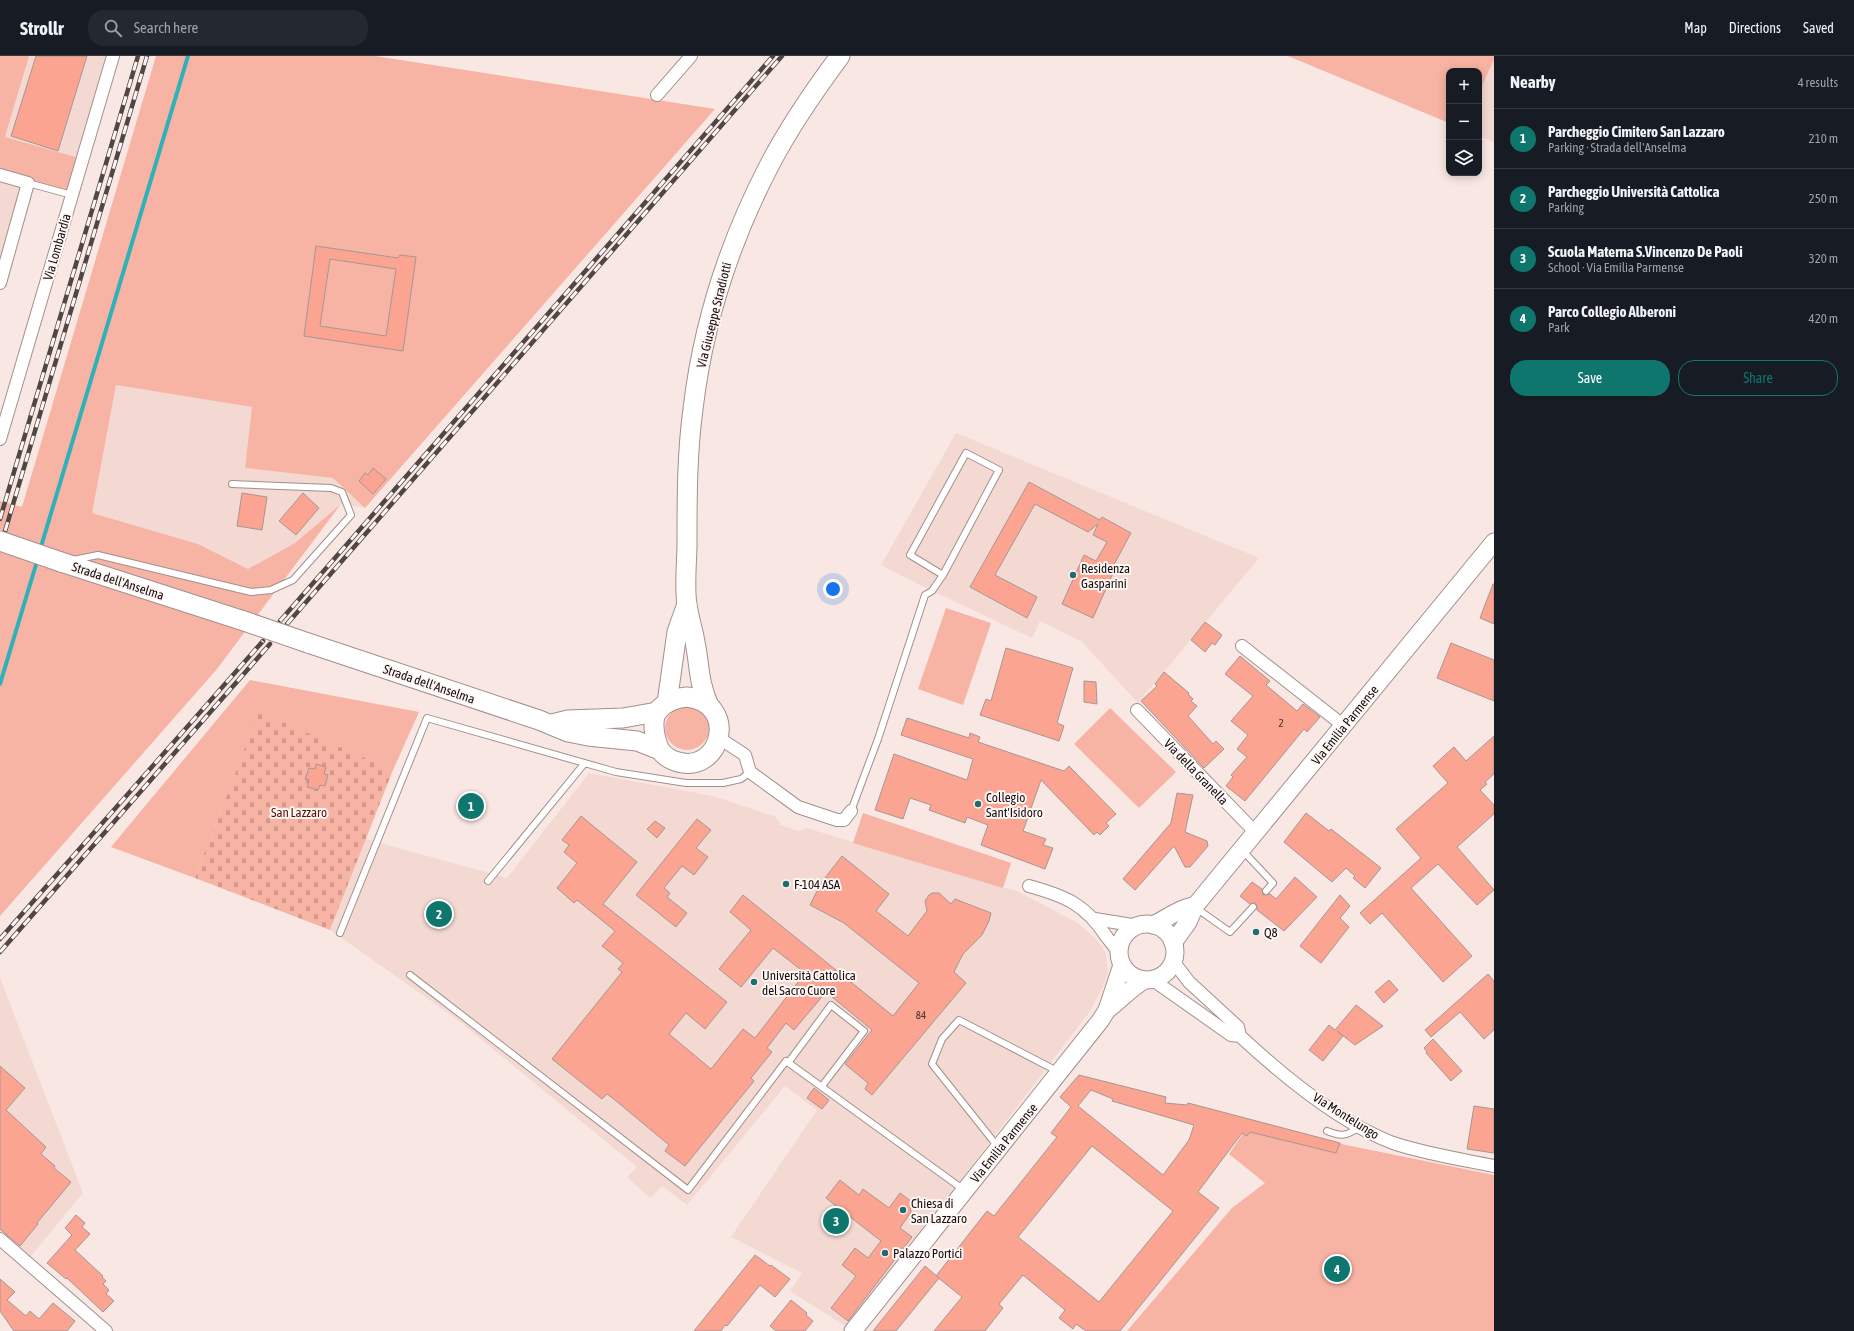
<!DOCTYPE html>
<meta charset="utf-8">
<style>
:root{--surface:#171b24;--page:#242831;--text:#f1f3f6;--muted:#9ea1a6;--line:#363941;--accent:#0f766e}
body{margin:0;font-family:"Asap Condensed",sans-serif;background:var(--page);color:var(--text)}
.controls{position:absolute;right:12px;top:12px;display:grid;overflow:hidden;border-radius:8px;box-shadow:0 2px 10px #0003}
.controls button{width:36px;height:36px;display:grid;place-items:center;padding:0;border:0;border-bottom:1px solid var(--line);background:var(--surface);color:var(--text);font:20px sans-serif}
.you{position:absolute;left:833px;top:533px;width:14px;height:14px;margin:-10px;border:3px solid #fff;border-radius:50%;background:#1a73e8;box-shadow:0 0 0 6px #1a73e833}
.badge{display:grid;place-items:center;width:26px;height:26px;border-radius:50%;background:var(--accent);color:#fff;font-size:13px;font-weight:700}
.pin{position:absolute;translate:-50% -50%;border:2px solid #fff;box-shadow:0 1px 4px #0006}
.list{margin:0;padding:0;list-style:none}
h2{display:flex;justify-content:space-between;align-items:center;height:52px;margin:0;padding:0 16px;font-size:17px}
h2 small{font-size:13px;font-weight:400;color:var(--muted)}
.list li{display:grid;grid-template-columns:26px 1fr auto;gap:12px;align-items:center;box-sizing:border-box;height:60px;padding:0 16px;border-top:1px solid var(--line)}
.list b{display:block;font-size:15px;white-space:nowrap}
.list p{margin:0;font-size:13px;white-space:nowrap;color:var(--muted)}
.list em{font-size:13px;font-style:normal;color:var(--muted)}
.actions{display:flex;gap:8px;padding:12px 16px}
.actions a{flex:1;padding:9px 0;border:1px solid var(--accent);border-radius:16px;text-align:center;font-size:14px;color:var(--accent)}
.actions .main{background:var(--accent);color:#fff}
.icon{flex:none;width:22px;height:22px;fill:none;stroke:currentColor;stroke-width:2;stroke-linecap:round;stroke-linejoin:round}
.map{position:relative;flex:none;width:1494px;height:1275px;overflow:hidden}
header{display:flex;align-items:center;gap:24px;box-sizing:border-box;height:56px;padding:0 20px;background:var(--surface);border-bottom:1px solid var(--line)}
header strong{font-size:19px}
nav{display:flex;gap:22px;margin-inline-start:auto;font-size:14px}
.search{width:280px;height:36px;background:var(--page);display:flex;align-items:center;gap:10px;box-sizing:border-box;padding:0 14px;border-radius:16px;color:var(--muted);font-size:15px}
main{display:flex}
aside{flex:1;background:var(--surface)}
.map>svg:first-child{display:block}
.built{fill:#f4d9d3}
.green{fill:#f7b3a4}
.cemetery{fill:url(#cemetery-stones)}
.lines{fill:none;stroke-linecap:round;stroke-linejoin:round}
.stream{stroke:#2fb1ba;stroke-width:4}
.building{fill:#fba491;stroke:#a79693;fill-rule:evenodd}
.lane-casing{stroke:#a1908d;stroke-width:8}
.street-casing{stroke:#a1908d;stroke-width:14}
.secondary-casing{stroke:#a1908d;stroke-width:19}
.primary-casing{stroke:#a1908d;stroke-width:21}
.lane{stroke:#fff;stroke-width:6}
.street{stroke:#fff;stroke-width:12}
.secondary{stroke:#fff;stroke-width:17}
.primary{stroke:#fff;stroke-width:19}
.rail-casing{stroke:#504744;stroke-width:4.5}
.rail{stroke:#fff7f5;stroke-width:3;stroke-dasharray:9;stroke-linecap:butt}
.primary-bridge-casing{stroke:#a1908d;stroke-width:21;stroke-linecap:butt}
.primary-bridge{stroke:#fff;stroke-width:19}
.poi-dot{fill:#206c71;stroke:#fff7f5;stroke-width:1.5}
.labels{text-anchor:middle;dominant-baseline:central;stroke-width:4;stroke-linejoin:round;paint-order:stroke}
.number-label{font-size:11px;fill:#4e342e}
.street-label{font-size:13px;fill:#150f0d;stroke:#fff7f5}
.poi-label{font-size:13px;fill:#150f0d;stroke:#fff7f5;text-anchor:start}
.park-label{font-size:13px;fill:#5b0f03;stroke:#fff7f5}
</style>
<header>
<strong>Strollr</strong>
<div class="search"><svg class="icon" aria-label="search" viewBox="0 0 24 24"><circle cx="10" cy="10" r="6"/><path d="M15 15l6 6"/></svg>Search here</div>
<nav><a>Map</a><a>Directions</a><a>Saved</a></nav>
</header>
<main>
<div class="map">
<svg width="1494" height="1275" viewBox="0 0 1494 1275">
<defs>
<pattern id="cemetery-stones" width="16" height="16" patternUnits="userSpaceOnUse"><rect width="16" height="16" fill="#f7b3a4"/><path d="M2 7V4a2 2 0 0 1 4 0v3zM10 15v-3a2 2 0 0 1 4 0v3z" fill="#d3998c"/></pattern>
</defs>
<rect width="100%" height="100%" fill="#f9e7e3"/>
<g class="built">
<polygon points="29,0 114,0 83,103 5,81"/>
<polygon points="1494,4 1494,86 1479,79 1479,36"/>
<polygon points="0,119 26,126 0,220"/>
<polygon points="116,329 253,351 245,412 333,422 365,452 341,448 295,487 248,513 198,488 91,457"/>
<polygon points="956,377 1259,502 1138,647 1081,585 1040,565 1032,582 939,538 881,509"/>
<polygon points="589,717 713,740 776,761 781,769 798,775 807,772 1003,832 1015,834 1078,867 1095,882 1103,892 1106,899 1108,917 1101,935 1088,958 942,1149 845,1270 790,1235 802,1217 731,1181 817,1054 785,1030 687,1149 662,1130 650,1142 627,1121 637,1111 454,961 330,874 366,783 507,822"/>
<polygon points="0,922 83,1137 26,1206 0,1182"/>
</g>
<g class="green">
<polygon points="0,0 29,0 5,81 83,103 72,139 0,119"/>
<polygon points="156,0 375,0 715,53 365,452 333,422 245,412 252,351 116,329 92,457 198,488 248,513 295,487 341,448 217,613 0,860 0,445 22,451"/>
<polygon points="1288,0 1494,0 1494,4 1479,36 1479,15 1449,15 1449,67"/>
<polygon points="946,552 991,567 963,649 918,633"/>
<polygon points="250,624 419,656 393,714 259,657 195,822 111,791"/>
<circle cx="687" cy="672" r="22"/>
<polygon points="1110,652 1176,716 1139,752 1074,688"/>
<polygon points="863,757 1011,807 1003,832 853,787"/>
<polygon points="1252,1064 1346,1089 1494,1119 1494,1275 1127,1275 1232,1152 1265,1127 1229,1098"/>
</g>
<polygon class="cemetery" points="259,656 393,714 330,874 195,822"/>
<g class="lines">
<g class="stream">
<polyline points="40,494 188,0"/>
<polyline points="0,628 38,502"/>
</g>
</g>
<g class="building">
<polygon points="36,0 87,0 58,95 11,80"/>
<path d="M 316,190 L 398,202 L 400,199 L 416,201 L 403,295 L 304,280 ZM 330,203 L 396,213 L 386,280 L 320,270 Z"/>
<polygon points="373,412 386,423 373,438 359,425 365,417 368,419"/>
<polygon points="1029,426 1100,464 1102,461 1131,477 1111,514 1114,515 1093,562 1062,548 1084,499 1096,505 1107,486 1093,479 1098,468 1088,476 1035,448 995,519 1037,541 1027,562 970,531"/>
<polygon points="242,437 267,441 262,474 237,470"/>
<polygon points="303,437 319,452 296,479 279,465"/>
<polygon points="1493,528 1494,528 1494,568 1480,562"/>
<polygon points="1205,566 1222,579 1215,589 1212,587 1205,596 1191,584"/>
<polygon points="1451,587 1494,604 1494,645 1437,622"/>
<polygon points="1006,592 1073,612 1057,667 1064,670 1059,685 980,659 986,643 991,645"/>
<polygon points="1240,600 1270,625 1266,629 1297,655 1303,648 1320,661 1307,676 1304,673 1245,745 1226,730 1233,721 1231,719 1247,701 1237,693 1248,679 1231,665 1253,640 1225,618"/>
<polygon points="1164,616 1189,637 1188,638 1193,643 1191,645 1197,650 1188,660 1213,688 1216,685 1224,693 1204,712 1141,645 1157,630 1155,628"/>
<polygon points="1084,625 1096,626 1097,648 1084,646"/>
<polygon points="907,662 969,682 970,677 980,681 978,686 1064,715 1069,710 1116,758 1106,767 1109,770 1100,779 1097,776 1094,779 1041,724 1023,775 1046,783 1043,789 1053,792 1045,813 981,789 988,769 967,761 965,767 929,754 931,749 910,742 903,763 875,754 894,698 967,724 973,703 901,679"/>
<polygon points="1494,680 1494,718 1485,726 1487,728 1480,734 1494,749 1494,758 1457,791 1494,834 1477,849 1438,808 1411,832 1472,900 1443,926 1382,857 1370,868 1360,857 1421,802 1396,773 1448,727 1433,710 1454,691 1466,705"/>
<polygon points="316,708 326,711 324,718 328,719 325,730 320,729 318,734 307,731 309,724 305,723 309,712 315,713"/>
<polygon points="1177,737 1193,739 1185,776 1207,785 1208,790 1190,811 1185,811 1174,790 1135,834 1123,823 1171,767"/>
<polygon points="1306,757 1329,775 1331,773 1381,812 1365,832 1353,822 1355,820 1346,812 1332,826 1284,786"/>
<polygon points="581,760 637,806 603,848 727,946 705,973 686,957 669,978 711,1013 743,973 755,982 805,917 773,892 741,931 719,913 751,874 730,856 743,839 893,960 919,927 844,867 810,849 821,827 842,800 889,838 876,855 908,880 927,855 925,845 929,839 932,837 939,837 951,848 955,843 991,857 989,865 982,879 963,898 954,916 966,927 872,1039 865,1033 868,1027 845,1008 872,974 826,936 794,974 786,967 767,992 772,996 751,1022 754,1025 685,1110 665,1095 669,1089 615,1044 607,1038 602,1043 552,1003 622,916 618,913 623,907 602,890 615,875 577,844 574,847 557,832 577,807 564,796 569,789 562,784"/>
<polygon points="697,763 711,774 696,792 708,801 694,819 682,810 664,832 670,837 667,841 687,857 676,871 636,839"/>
<polygon points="655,765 665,772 657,782 647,773"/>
<polygon points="1295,821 1317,841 1284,875 1257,854 1256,847 1250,848 1240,840 1252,826 1262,833 1263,839 1270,838 1276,843"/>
<polygon points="1340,839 1350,850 1340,862 1349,871 1321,907 1300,890"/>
<polygon points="1488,918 1494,925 1494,974 1484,983 1460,956 1431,981 1425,974"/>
<polygon points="1389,924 1398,934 1384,947 1375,936"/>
<polygon points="1356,949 1383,970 1355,989 1337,975 1343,980 1323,1005 1309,994 1329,969 1335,974"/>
<polygon points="1433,983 1462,1015 1451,1025 1426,997 1427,996 1424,992"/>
<polygon points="0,1010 25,1032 6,1054 46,1091 41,1098 55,1110 54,1112 71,1126 37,1167 38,1168 20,1190 0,1173"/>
<path d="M 1079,1019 L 1166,1041 L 1165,1047 L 1187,1049 L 1188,1047 L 1340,1087 L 1336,1097 L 1250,1076 L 1247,1080 L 1242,1077 L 1198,1136 L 1219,1152 L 1120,1275 L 1086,1275 L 1076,1268 L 1073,1273 L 1059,1262 L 1065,1254 L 1023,1219 L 999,1248 L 1003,1252 L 985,1275 L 934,1275 L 962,1241 L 936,1220 L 987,1155 L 994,1160 L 1057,1081 L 1051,1077 L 1071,1051 L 1060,1041 ZM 1091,1034 L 1113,1043 L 1112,1045 L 1194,1069 L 1189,1084 L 1163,1119 L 1078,1050 ZM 1092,1090 L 1173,1155 L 1099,1246 L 1018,1181 Z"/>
<polygon points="814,1032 829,1044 822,1053 807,1042"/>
<polygon points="1474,1050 1494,1053 1494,1097 1467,1093"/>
<polygon points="840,1124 859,1139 863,1133 889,1152 900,1137 912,1146 910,1149 911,1156 900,1172 912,1181 848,1265 831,1252 856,1220 842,1209 855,1192 868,1202 881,1185 826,1142"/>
<polygon points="76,1159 85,1167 82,1171 90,1178 75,1194 103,1220 102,1221 106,1225 103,1228 109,1234 106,1238 114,1245 103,1256 67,1222 66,1223 47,1207 72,1179 65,1172"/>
<polygon points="755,1199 770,1210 771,1209 790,1223 775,1241 760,1229 727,1270 725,1269 721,1275 694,1275"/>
<polygon points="925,1210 939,1222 896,1275 873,1275"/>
<polygon points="0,1223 15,1236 7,1244 26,1260 30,1255 39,1263 53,1247 75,1265 67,1275 14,1275 0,1255"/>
<polygon points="791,1244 807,1257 806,1259 813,1265 805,1275 776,1275 770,1270"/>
</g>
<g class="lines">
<g class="lane-casing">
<g id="lane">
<polyline points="28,127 72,139"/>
<polyline points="73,504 98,499 251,536 271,534 293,524 351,459 342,436 331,432 232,428"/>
<polyline points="851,755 878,683 925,539 932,535 943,519 999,414 966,397 910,499 943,519"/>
<polyline points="1242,794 1273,827 1266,835"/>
<polyline points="488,825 584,708"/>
<polyline points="1196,852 1230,876 1253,851"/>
<polyline points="340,877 427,662 616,716 686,727 723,727 741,723 750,716"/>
<polyline points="410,919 688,1134 786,1005 964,1134"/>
<polyline points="788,1007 831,949 864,975 822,1030"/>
<path d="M 1327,1075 C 1342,1081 1346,1080 1360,1071"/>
<polyline points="998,1091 932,1008 942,983 959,964 1059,1016"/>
</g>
</g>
<g class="street-casing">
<g id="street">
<polyline points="657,39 691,0"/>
<polyline points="0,119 28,127 0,227"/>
<polyline points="0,383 113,0"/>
<polyline points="1242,590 1344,670"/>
<polyline points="1137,654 1256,777"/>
<polyline points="719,682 745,699 750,716 798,751 837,764 844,764 851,755"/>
<path d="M 1029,830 C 1065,840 1085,848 1106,880 C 1111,887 1117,892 1119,900"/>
<polyline points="1095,863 1138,870"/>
<polyline points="1173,905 1189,926 1238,971 1240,980"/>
<path d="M 1153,924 L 1231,979 L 1240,980 C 1281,1018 1340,1067 1393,1087 C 1426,1098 1460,1103 1494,1110"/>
<polyline points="0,1183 106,1275"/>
</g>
</g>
<g class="secondary-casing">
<g id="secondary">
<circle cx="1147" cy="896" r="28"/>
<path d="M 1153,869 C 1166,863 1181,851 1195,850"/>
<polyline points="1173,887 1188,866 1195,850 1494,486"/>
<path d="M 1107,954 C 1120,944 1130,933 1144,924"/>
<polyline points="853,1275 1100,965 1107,954 1122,909"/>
</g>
</g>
<g class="primary-casing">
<g id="primary">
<polyline points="61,506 244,565"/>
<polyline points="308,587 539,664 568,676 588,680 637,685 660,694"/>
<path d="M 687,641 C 739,647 722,718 678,706 C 671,704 664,700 660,694 C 655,685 651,665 657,656 C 664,646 676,642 687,641 Z"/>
<polyline points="667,647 677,576 687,548"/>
<path d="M 709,650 C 698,625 700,611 695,586 C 693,574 689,562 687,549 C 684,529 687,507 687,487 C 687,442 687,397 693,353 C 703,268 730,185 769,110 C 789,71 814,35 840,0"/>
<polyline points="552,668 568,664 623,662 657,656"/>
</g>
</g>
<use href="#lane" class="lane"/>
<use href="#street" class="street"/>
<use href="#secondary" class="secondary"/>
<use href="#primary" class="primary"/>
<g class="rail-casing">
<g id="rail">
<polyline points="0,463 138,0"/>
<polyline points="0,492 147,0"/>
<polyline points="280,565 773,0"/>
<polyline points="287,568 782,0"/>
<polyline points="0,883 263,585"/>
<polyline points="0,896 270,588"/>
</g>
</g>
<use href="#rail" class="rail"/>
<g class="primary-bridge-casing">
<g id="primary-bridge">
<polyline points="0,485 61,506"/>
<polyline points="244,565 308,587"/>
</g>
</g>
<use href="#primary-bridge" class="primary-bridge"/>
</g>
<g class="poi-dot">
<circle cx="1073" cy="519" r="4"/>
<circle cx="978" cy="748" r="4"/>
<circle cx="786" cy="828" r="4"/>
<circle cx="1256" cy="876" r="4"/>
<circle cx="754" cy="926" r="4"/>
<circle cx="903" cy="1154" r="4"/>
<circle cx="885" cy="1197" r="4"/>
</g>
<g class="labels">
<g class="number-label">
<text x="1281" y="667">2</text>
<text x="921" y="959">84</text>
</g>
<g class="street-label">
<text transform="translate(57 191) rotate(-74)">Via Lombardia</text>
<text transform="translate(714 259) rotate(-76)">Via Giuseppe Stradiotti</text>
<text transform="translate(118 525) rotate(18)">Strada dell'Anselma</text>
<text transform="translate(429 628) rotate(19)">Strada dell'Anselma</text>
<text transform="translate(1345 669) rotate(-51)">Via Emilia Parmense</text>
<text transform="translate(1196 716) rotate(46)">Via della Granella</text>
<text transform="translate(1346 1060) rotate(32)">Via Montelungo</text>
<text transform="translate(1004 1087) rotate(-51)">Via Emilia Parmense</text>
</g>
<g class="poi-label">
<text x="1081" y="512">Residenza<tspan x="1081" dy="15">Gasparini</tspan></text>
<text x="986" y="741">Collegio<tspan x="986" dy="15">Sant'Isidoro</tspan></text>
<text x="794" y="828">F-104 ASA</text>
<text x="1264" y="876">Q8</text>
<text x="762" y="919">Università Cattolica<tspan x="762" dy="15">del Sacro Cuore</tspan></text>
<text x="911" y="1147">Chiesa di<tspan x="911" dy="15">San Lazzaro</tspan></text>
<text x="893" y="1197">Palazzo Portici</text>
</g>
<g class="park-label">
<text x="299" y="756">San Lazzaro</text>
</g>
</g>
</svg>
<div class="controls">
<button>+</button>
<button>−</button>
<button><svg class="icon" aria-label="layers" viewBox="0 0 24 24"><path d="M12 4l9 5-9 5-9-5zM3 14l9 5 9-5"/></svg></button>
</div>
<div class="you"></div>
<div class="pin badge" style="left:471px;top:750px">1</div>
<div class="pin badge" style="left:439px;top:858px">2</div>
<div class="pin badge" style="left:836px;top:1165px">3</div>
<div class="pin badge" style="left:1337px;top:1213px">4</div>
</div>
<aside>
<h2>Nearby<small>4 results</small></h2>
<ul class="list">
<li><span class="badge">1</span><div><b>Parcheggio Cimitero San Lazzaro</b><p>Parking · Strada dell'Anselma</p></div><em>210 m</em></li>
<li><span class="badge">2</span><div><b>Parcheggio Università Cattolica</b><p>Parking</p></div><em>250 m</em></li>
<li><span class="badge">3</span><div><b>Scuola Materna S.Vincenzo De Paoli</b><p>School · Via Emilia Parmense</p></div><em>320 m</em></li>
<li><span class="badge">4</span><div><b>Parco Collegio Alberoni</b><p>Park</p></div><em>420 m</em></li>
</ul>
<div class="actions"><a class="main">Save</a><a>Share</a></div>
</aside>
</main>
